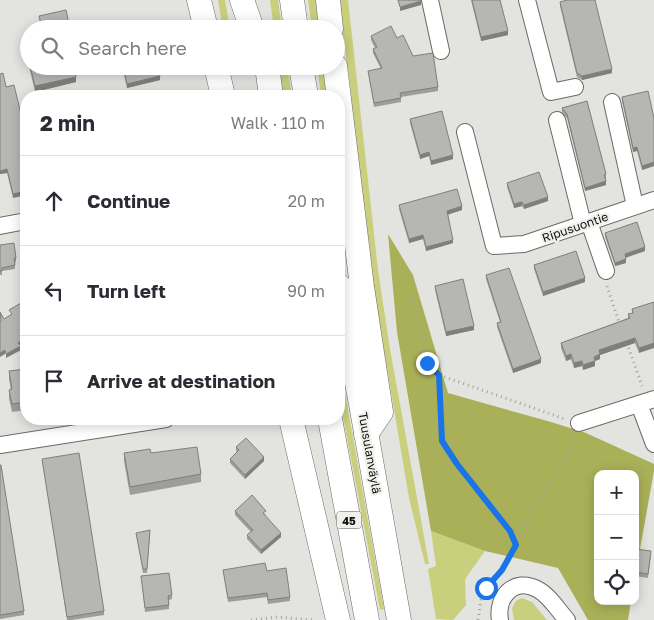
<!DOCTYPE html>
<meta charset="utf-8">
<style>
:root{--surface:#fff;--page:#f2f2f3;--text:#2b2b33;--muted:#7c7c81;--line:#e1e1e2}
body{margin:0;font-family:"Golos Text",sans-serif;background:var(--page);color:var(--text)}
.controls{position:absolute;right:15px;bottom:15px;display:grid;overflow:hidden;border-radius:10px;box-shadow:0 2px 12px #0003}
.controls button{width:45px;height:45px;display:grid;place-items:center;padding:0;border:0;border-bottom:1px solid var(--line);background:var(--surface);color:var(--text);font:25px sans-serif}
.stop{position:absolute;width:15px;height:15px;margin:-11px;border:4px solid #1a73e8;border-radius:50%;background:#fff}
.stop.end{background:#1a73e8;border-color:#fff;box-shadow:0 1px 5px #0008}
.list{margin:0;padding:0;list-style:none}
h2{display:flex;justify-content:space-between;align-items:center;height:65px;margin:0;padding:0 20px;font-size:21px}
h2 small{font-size:16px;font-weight:400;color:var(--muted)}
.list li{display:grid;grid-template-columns:32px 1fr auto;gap:15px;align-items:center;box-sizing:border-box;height:90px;padding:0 20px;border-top:1px solid var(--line)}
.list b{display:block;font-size:19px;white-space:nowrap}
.list em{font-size:16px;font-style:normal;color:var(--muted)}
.icon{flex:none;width:28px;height:28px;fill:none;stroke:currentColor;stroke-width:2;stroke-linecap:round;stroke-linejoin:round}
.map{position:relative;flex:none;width:654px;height:620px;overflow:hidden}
.search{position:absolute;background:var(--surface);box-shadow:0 2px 12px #0003;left:20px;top:20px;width:325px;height:55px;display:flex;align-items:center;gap:12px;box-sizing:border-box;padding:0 18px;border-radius:28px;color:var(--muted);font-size:19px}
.panel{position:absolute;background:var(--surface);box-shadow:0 2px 12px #0003;left:20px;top:90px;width:325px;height:335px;border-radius:20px}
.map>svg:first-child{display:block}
.green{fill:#c9cf7c}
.forest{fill:#aab058}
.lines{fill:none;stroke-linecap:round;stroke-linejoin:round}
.minor-casing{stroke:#6a6a66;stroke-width:18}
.highway-casing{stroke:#6a6a66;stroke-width:25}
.path{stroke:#a0a19d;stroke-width:3;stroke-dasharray:1 4;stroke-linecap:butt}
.minor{stroke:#fff;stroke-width:16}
.highway{stroke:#fff;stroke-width:24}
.wall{fill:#9d9d99}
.shaded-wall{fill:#7f7f7d}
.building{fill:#b6b6b2;stroke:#7f7f7d}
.route{stroke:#1a73e8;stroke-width:6}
.labels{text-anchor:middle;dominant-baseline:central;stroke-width:4.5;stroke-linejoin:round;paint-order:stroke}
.shield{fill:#f1f1ec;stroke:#555553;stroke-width:1}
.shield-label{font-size:11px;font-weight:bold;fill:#121211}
.street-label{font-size:12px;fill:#121211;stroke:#f1f1ec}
</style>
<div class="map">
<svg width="654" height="620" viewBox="0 0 654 620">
<rect width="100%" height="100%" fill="#e3e4df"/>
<g class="green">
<polygon points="218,0 225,0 230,29 223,29"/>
<polygon points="270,0 278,0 282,29 274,29"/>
<polygon points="308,0 316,0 319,29 312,29"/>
<polygon points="337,0 348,0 378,270 390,349 429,564 425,564 409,498 372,279 349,76"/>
<polygon points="279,66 287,66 292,96 284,96"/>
<polygon points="317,66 324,66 328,96 321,96"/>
<polygon points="339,360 384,609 380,610 339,396"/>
<polygon points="431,531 485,551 465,579 466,605 453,620 436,619 428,569 436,566"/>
<polygon points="522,598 532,602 547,620 514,620 512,608 516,601"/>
</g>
<polygon class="forest" points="388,234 413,275 448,393 551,422 586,433 654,464 654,471 635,577 635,474 598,474 598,601 631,601 628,620 588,620 558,568 485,551 431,531 397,332"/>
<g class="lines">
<g class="minor-casing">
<g id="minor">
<polyline points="430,0 441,51"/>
<polyline points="527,0 551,92 575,87"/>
<polyline points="612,102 635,206"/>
<polyline points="557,120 583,224"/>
<polyline points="465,132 494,246 524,244 654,200"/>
<polyline points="589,222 606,271"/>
<polyline points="0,226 26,221"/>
<polyline points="639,404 654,444"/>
<polyline points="579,423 654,399"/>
<polyline points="0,445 166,419"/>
<path d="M 500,620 C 496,597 514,577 537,589 C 549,595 558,610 567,620"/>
</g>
</g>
<g class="highway-casing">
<g id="highway">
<polyline points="199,0 206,29"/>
<polyline points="242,0 252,29"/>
<polyline points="292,0 296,29"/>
<polyline points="328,0 331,29"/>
<polyline points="216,66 223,96"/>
<polyline points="267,66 271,96"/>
<polyline points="301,66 306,96"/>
<polyline points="335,66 362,287 381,412 366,434"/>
<polyline points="339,286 363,415 399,620"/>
<polyline points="291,419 338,620"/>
<polyline points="330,419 367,620"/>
</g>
</g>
<g class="path">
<polyline points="607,286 620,325"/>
<polyline points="413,297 427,363 439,375 565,419"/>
<polyline points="627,343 642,386"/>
<polyline points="439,375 442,441 457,464 510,531 516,545"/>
<polyline points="251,620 277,617 313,620"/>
<polyline points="478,620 481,600 486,588 502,570 512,554 530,512 554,478 570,450 574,437"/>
</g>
<use href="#minor" class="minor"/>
<use href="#highway" class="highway"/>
</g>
<g class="wall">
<polygon points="471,0 500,0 508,35 481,41"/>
<polygon points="560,2 612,73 582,80 577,77 560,6"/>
<polygon points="371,36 397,38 413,56 438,87 438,91 401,97 401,102 374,107 368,71 381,69 373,53 373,49 375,48 371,40"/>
<polygon points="29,66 74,66 76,82 35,92"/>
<polygon points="122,66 158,66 160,80 127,88"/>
<polygon points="0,74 6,87 14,85 13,198 7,173 0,174"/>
<polygon points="622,97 654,118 654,166 642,170 637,151 633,152 622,101"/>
<polygon points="587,101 606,174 606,185 585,191 567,118 562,112 562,108"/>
<polygon points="410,119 453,159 431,165 429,156 420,159 410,123"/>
<polygon points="507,183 548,201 524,209 522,206 514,208 507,187"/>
<polygon points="399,205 462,210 448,214 453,243 426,251 423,239 409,243 399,209"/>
<polygon points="605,233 645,251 626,257 626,263 615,266 605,237"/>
<polygon points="0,245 16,258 16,262 15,262 15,269 2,271 2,275 0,275"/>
<polygon points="534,265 585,282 543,296 534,269"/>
<polygon points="486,275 541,363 513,373 497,327 497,323 500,322 486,279"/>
<polygon points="435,286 474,330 446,336 435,290"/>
<polygon points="654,302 639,353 635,343 600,355 600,359 595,361 595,366 583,370 582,366 574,368 571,359 566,361 561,348 561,343 628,318 628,314 632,313 632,309"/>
<polygon points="26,369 26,410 12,412 9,398 9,390 11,390 9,379 9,371"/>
<polygon points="236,447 264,461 245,479 230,463 230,459 237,452 236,451"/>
<polygon points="124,453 151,453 201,474 201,482 130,495 124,461"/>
<polygon points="42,459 104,611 104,615 72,620 67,620"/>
<polygon points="0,465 24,611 24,615 0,619"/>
<polygon points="235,511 266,514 265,515 281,537 261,554 247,539 247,535 251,532 235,515"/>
<polygon points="136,533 150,534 147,573 143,573"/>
<polygon points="635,549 651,555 648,578 635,576"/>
<polygon points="223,570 267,571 290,597 290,601 268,604 267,597 228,602"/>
<polygon points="141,576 172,595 172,599 169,600 169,609 145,612"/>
</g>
<g class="shaded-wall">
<polygon points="421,1 421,5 400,11 400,7"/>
<polygon points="508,31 508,35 481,41 481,37"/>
<polygon points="612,69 612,73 582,80 582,76"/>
<polygon points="160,76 160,80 127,88 127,84"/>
<polygon points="76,77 76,82 35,92 35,86"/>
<polygon points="637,147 637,151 633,152 633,148"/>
<polygon points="429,152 429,156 420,159 420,155"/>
<polygon points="453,155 453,159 431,165 431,161"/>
<polygon points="654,162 654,166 642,170 642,166"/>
<polygon points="7,169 7,173 0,174 0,171"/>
<polygon points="606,181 606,185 585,191 585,188"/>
<polygon points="26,191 26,195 13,198 13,194"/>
<polygon points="548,197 548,201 524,209 524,205"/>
<polygon points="522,202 522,206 514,208 514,204"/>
<polygon points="462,206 462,210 447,215 447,211"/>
<polygon points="423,235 423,239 409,243 409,239"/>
<polygon points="453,240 453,243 426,251 426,247"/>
<polygon points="645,247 645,251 625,258 625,254"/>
<polygon points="626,259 626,263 615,266 615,263"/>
<polygon points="585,278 585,282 543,296 543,292"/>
<polygon points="474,326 474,330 446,336 446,332"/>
<polygon points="26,337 26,341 18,347 18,343"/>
<polygon points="635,338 635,343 600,355 600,359 595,361 595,366 583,370 583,365 594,357 599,350"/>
<polygon points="654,343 654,348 639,353 639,348"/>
<polygon points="21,346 21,350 6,358 6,354"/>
<polygon points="5,350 5,354 0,357 0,353"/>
<polygon points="571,354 571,359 566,361 566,356"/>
<polygon points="541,359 541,363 513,373 513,369"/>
<polygon points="582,361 582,366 574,368 574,363"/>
<polygon points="264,457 264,461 245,479 245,475"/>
<polygon points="281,533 281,537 261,554 261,550"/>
</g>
<g class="building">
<polygon points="398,0 421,0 421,1 400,7"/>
<polygon points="472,0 500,0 508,31 481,37"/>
<polygon points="567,0 595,0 612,69 582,76 577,73 560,2"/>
<polygon points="66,10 70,29 42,29 39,16"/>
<polygon points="391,26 397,38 403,35 413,56 433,53 438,87 400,93 401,98 374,103 368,71 382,68 373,49 377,47 371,36"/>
<polygon points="30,66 74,66 76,77 35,86"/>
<polygon points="123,66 158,66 160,76 127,84"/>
<polygon points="3,73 6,87 14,85 26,135 26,191 13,194 7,169 0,171 0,74"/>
<polygon points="648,91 654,118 654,162 642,166 637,147 633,148 622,97"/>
<polygon points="587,101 606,174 604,175 606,181 585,188 567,114 562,108"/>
<polygon points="442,111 453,155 431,161 429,152 420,155 410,119"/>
<polygon points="539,172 548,197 524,205 522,202 514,204 507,183"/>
<polygon points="457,189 462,206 447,211 453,240 426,247 423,235 409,239 399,205"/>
<polygon points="637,222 645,247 625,254 626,259 615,263 605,233"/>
<polygon points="14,243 16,258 14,258 15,265 2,268 2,271 0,271 0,245"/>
<polygon points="576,251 585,278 543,292 534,265"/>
<polygon points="509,268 541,359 513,369 497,323 501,322 486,275"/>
<polygon points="463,279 474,326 446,332 435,286"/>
<polygon points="26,300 26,337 18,343 21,346 6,354 5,350 0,353 0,321 1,321 0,312 4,319 12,314 9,310"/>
<polygon points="654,302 654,343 639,348 635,338 599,350 600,354 594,357 595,361 583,365 582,361 574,363 571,354 566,356 561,343 630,318 628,314 633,313 632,309"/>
<polygon points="26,369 26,402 12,404 9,390 12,389 9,371"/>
<polygon points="246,438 264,457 245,475 230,459 239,450 236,447"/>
<polygon points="197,447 201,474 130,487 124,453 150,449 151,453"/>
<polygon points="79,453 104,611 67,617 42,459"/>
<polygon points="0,465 1,465 24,611 0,615"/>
<polygon points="252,495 266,511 263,513 281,533 261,550 247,535 253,530 235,511"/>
<polygon points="150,530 147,569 143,569 136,533"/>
<polygon points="635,549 651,551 648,574 635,572"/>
<polygon points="265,563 267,571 286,568 290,597 268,600 267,593 228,598 223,570"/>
<polygon points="169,573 172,595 168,596 169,605 145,608 141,576"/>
</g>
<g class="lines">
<polyline class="route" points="427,363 439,375 442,441 457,464 510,531 516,545 502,570 486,588"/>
</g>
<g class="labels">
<rect class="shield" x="336.5" y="511.5" width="25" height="17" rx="4"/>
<g class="shield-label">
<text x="349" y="520">45</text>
</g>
<g class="street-label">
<text transform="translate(575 227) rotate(-19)">Ripusuontie</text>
<text transform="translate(370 453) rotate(80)">Tuusulanväylä</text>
</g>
</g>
</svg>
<div class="controls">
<button>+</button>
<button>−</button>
<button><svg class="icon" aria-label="locate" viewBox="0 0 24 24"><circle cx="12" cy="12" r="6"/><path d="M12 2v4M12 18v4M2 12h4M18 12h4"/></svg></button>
</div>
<div class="stop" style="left:486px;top:588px"></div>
<div class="stop end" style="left:427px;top:363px"></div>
<div class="search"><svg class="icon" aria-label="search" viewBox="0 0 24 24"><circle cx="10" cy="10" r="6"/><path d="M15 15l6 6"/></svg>Search here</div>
<section class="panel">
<h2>2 min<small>Walk · 110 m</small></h2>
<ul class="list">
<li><svg class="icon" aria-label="ahead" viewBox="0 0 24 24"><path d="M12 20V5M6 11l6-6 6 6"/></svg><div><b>Continue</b></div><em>20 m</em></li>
<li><svg class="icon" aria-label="left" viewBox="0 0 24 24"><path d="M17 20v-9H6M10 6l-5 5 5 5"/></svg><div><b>Turn left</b></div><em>90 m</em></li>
<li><svg class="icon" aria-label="arrive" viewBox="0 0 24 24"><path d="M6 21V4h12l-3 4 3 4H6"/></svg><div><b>Arrive at destination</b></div></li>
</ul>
</section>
</div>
